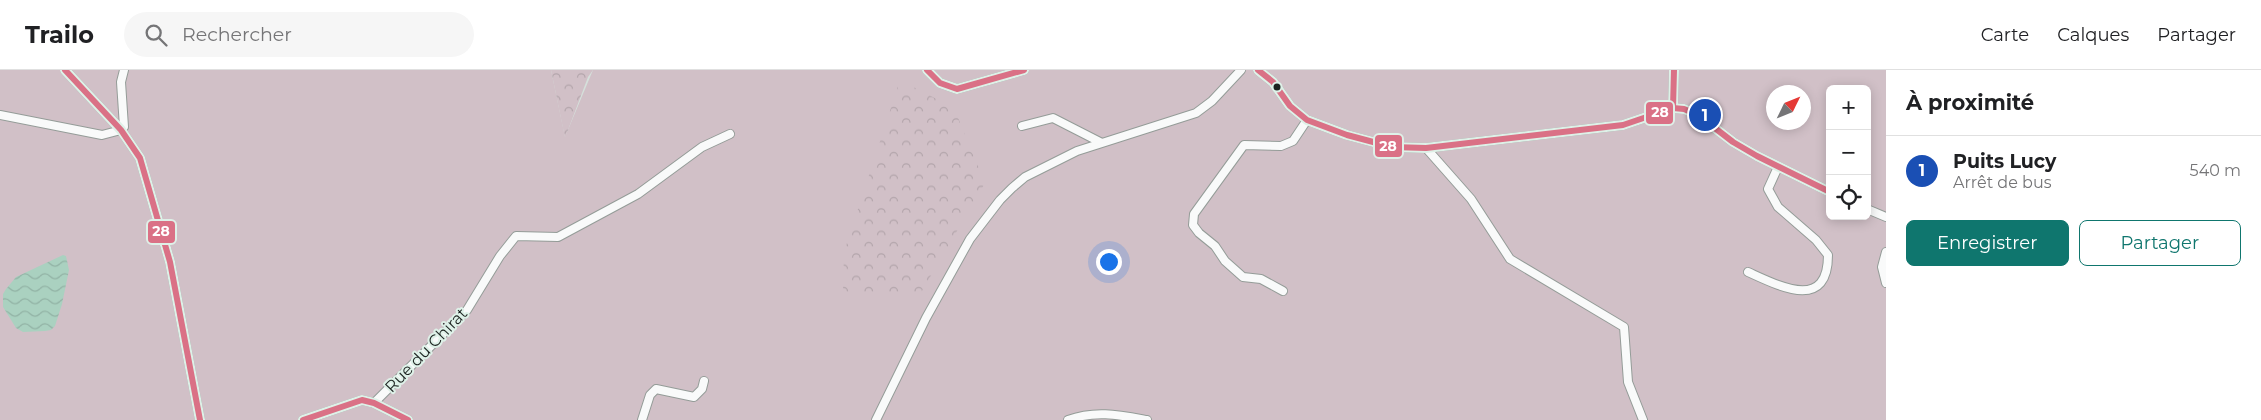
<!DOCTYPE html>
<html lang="fr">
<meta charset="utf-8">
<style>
:root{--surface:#fff;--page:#f6f6f6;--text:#202124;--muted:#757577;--line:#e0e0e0;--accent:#0f766e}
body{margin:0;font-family:Montserrat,sans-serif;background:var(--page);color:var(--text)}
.controls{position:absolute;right:15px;top:15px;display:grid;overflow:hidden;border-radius:8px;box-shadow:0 2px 12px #0003}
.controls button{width:45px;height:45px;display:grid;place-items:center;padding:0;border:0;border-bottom:1px solid var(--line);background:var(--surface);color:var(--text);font:25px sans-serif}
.compass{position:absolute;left:1766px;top:15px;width:45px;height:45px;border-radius:50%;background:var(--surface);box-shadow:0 2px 12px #0003;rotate:47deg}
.you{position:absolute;left:1108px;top:191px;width:18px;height:18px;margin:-12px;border:4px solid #fff;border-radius:50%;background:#1a73e8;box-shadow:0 0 0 8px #1a73e833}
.badge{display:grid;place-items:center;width:32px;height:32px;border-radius:50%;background:var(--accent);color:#fff;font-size:16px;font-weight:700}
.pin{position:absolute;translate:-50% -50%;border:2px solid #fff;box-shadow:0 1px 5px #0006}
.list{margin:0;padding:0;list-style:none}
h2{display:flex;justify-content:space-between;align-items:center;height:65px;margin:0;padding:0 20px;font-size:21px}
h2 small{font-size:16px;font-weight:400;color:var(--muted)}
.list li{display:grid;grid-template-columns:32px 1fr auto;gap:15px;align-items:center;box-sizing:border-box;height:70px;padding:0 20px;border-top:1px solid var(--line)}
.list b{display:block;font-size:19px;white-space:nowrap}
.list p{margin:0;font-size:16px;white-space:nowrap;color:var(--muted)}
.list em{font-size:16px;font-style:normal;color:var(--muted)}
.actions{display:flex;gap:10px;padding:15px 20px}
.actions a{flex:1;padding:11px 0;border:1px solid var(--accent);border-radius:8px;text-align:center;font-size:18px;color:var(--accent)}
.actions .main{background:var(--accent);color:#fff}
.icon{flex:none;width:28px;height:28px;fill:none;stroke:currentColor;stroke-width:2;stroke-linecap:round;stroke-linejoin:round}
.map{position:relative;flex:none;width:1886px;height:350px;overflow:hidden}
header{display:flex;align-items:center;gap:30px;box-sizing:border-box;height:70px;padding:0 25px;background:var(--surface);border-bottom:1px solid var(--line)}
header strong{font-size:24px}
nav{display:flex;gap:28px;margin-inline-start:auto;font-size:18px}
.search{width:350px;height:45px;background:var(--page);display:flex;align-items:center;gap:12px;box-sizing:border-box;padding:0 18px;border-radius:28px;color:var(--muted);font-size:19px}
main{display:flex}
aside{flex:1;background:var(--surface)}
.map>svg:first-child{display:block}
.green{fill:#d1c0c7;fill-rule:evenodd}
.forest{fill:url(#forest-crowns)}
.water{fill:url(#water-waves)}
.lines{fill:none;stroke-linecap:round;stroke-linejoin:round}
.minor-casing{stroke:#949c98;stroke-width:10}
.minor{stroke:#f9fafa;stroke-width:8}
.bus-1-casing{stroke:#def1e8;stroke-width:10}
.bus-1{stroke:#da7186;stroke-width:6}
.bus-dot{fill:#1c2320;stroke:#def1e8;stroke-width:2}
.labels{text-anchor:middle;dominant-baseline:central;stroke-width:4;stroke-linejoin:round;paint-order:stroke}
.street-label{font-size:16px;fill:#1c2320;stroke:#def1e8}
.line-badge{stroke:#def1e8;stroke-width:2}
.badge-label{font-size:14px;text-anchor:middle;font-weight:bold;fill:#fff}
</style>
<header>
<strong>Trailo</strong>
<div class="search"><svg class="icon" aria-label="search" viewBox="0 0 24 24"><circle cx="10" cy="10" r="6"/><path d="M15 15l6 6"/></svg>Rechercher</div>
<nav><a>Carte</a><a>Calques</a><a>Partager</a></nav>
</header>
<main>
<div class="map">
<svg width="1886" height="350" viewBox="0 0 1886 350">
<defs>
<pattern id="forest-crowns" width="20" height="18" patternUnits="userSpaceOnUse" patternTransform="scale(1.25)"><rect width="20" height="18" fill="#d1c0c7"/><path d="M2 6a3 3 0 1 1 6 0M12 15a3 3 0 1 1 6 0" fill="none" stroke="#b3a5ab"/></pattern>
<pattern id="water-waves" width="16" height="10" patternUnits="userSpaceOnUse" patternTransform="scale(1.25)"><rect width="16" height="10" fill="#aad1c0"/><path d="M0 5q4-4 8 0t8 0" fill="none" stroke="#92b3a5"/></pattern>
</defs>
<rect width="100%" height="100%" fill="#d5e0db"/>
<path class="green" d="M 0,0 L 551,0 L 565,67 L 593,0 L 1886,0 L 1886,350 L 0,350 ZM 1830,19 L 1867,19 L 1867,146 L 1830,146 ZM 1774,22 L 1804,22 L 1804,52 L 1774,52 Z"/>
<g class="forest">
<polygon points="551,0 593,0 588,7 565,68"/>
<polygon points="900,10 954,38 985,113 919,226 843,222 844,182"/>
</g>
<polygon class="water" points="63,185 66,186 69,200 62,234 55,256 51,260 45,261 23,262 16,258 3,237 3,224 6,219 16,207"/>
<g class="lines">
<g class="minor-casing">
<g id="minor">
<polyline points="65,0 121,60 140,88 170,192 200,350"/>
<polyline points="927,0 940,13 957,19 1024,0"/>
<polyline points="1258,0 1273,12 1290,36 1307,50 1347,65 1392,77 1426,78 1623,55 1673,38 1684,39 1698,45 1733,72 1757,86 1830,122"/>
<polyline points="1673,38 1674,0"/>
<polyline points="0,45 102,65 121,60"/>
<polyline points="1022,56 1053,48 1100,72"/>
<polyline points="121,60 124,57 121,12 124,0"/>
<polyline points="1426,78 1471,129 1510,189 1624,257 1628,312 1643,350"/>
<polyline points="1867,139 1886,147"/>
<polyline points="1886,182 1882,197 1886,213"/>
<path d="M 1748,202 C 1779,216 1828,242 1828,185 L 1816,170 L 1778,137 L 1768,119 L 1778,97"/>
<polyline points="1283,221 1261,209 1243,207 1225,191 1215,176 1199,163 1193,155 1194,144 1244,75 1281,76 1293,71 1307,50"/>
<polyline points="374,333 467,240 500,186 516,166 558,167 638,124 702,77 730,64"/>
<polyline points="303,350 362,330 374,333 408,350"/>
<polyline points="642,350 650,325 656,319 694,327 702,319 704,311"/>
<polyline points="876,350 926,248 970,169 1000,130 1012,118 1025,107 1077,81 1196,43 1212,31 1241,0"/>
<path d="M 1068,350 C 1095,340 1119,345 1147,350"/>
</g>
</g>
<use href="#minor" class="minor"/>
<g class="bus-1-casing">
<g id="bus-1">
<polyline points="65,0 121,60 140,88 170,192 200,350"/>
<polyline points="927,0 940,13 957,19 1024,0"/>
<polyline points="1258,0 1273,12 1290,36 1307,50 1347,65 1392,77 1426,78 1623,55 1673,38 1684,39 1698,45 1733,72 1757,86 1830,122"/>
<polyline points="1673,38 1674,0"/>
<polyline points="303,350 362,330 374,333 408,350"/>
</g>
</g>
<use href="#bus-1" class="bus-1"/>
</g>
<circle class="bus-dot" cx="1277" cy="17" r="4.5"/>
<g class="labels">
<g class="street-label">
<text transform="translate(426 280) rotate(-46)">Rue du Chirat</text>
</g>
</g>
<g class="line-badge">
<rect x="1645" y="31" width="29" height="24" rx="5" fill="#da7186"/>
<rect x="1374" y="64" width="29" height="24" rx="5" fill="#da7186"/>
<rect x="147" y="150" width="29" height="24" rx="5" fill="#da7186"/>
</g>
<g class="badge-label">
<text x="1660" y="47">28</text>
<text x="1388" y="81">28</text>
<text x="161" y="166">28</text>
</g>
</svg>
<div class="controls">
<button>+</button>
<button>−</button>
<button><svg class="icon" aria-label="locate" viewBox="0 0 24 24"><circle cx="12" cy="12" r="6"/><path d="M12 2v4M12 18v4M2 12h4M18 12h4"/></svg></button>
</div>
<svg class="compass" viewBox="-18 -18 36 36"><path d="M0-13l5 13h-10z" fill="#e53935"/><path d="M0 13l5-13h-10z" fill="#757577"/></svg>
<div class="you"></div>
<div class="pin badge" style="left:1705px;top:45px;background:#1a4fb4">1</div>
</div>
<aside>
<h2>À proximité<small></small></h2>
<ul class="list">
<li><span class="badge" style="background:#1a4fb4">1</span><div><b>Puits Lucy</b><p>Arrêt de bus</p></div><em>540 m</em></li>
</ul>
<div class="actions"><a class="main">Enregistrer</a><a>Partager</a></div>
</aside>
</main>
